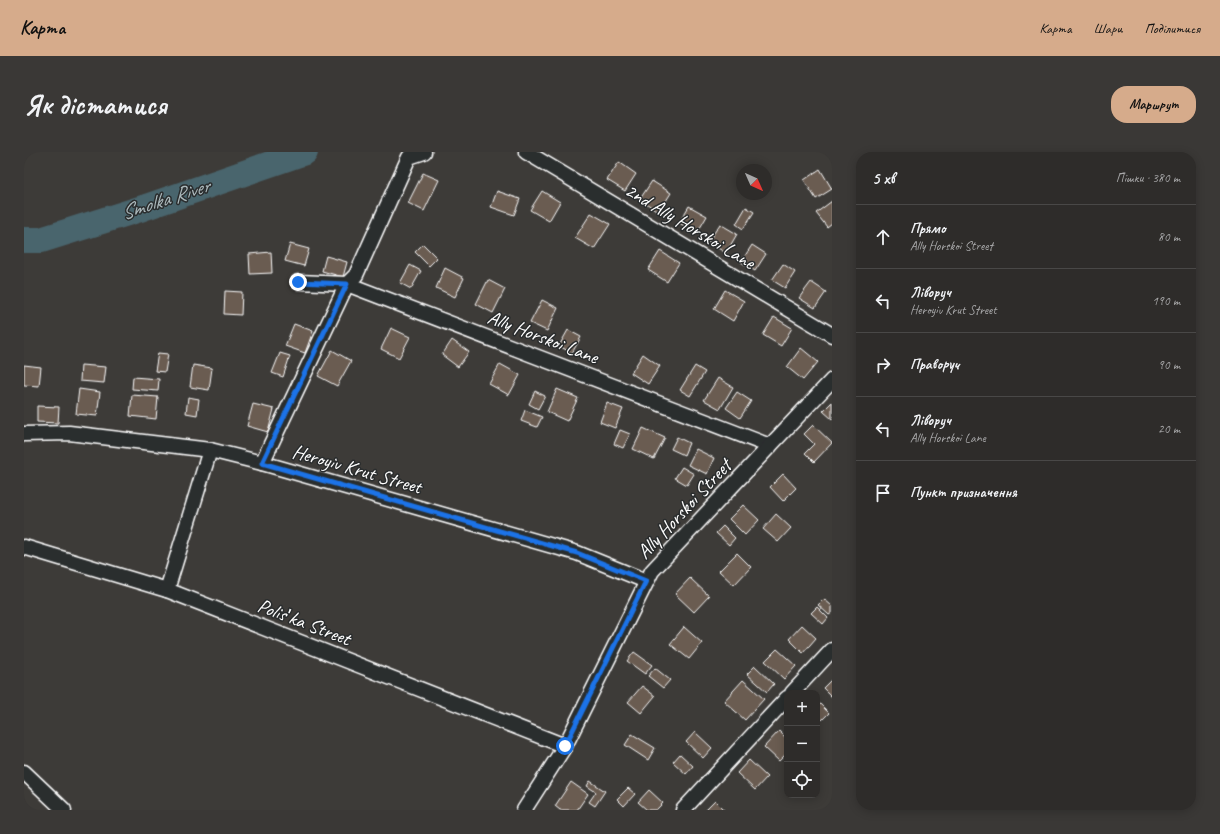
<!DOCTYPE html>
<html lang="uk">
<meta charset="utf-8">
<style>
:root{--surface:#2e2c2a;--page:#3a3836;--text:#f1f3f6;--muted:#a7a7a8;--line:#494847;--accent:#d6ab8b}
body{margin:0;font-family:Caveat,sans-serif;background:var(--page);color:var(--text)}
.controls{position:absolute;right:12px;bottom:12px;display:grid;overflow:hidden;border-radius:8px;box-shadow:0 2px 10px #0003}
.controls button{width:36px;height:36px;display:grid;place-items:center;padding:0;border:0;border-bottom:1px solid var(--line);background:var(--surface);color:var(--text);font:20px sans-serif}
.compass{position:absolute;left:712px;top:12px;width:36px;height:36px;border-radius:50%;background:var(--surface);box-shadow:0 2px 10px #0003;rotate:135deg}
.stop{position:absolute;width:12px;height:12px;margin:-9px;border:3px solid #1a73e8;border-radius:50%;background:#fff}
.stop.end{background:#1a73e8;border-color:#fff;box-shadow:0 1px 4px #0008}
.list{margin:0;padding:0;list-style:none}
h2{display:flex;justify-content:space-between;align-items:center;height:52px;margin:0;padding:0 16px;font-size:17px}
h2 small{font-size:13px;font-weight:400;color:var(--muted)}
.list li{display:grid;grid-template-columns:26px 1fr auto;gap:12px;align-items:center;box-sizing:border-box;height:64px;padding:0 16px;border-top:1px solid var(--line)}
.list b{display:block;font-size:15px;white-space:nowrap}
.list p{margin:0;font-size:13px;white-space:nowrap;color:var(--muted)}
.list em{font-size:13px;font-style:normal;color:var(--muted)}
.icon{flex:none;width:22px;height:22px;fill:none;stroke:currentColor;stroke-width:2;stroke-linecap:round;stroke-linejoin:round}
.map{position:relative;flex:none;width:808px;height:658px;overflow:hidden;border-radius:16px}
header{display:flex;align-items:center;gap:24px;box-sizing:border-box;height:56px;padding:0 20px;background:var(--accent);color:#111}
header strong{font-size:19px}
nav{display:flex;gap:22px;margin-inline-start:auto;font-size:14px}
.intro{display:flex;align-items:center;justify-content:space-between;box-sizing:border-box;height:96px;padding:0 24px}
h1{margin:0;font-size:28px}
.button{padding:10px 18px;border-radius:16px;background:var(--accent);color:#111;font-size:14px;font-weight:700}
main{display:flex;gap:24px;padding:0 24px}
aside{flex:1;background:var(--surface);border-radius:16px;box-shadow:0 2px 10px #0003}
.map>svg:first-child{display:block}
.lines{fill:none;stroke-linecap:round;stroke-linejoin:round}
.river{stroke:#49656d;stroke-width:26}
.building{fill:#6a5b51;stroke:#fff}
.street-casing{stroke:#fff;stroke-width:17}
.street{stroke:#2a2d2e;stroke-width:14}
.route{stroke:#1a73e8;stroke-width:5}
.labels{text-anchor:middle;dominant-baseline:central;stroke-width:3;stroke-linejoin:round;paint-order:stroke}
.street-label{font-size:20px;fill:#fff;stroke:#2a2d2e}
.water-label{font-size:21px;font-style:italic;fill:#adbabd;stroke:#2a2d2e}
</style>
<header>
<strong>Карта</strong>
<nav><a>Карта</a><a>Шари</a><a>Поділитися</a></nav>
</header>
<div class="intro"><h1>Як дістатися</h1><a class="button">Маршрут</a></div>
<main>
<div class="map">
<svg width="808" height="658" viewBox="0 0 808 658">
<rect width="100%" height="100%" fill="#3d3b38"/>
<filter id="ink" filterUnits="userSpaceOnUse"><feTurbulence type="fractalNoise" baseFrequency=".025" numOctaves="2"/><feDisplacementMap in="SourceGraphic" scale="8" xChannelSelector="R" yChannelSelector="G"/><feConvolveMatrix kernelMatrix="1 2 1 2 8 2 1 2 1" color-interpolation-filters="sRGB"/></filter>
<g filter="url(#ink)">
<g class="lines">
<polyline class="river" points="0,88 17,88 119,56 281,0"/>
</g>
<g class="building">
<polygon points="595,10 612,22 601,39 583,28"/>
<polygon points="796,17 808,37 792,47 780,28"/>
<polygon points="399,21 415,28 400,59 384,51"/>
<polygon points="628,29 647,41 635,60 616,47"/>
<polygon points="473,39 496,47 490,63 467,55"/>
<polygon points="518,39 536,50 525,69 506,58"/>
<polygon points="808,49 808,71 803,75 792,61"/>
<polygon points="665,54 683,64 673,81 655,71"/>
<polygon points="722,55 730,60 719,77 712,72"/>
<polygon points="567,61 586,72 570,97 551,86"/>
<polygon points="696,72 713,82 702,101 684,90"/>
<polygon points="266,92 285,97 280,114 261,109"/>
<polygon points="399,92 413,106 405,114 391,100"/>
<polygon points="728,93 742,102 731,119 717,110"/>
<polygon points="636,99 655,111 643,130 624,118"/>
<polygon points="247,100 248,121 226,122 225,102"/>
<polygon points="302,104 323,110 319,125 298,119"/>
<polygon points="759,112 771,120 761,136 748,128"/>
<polygon points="386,113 397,119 387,137 376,131"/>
<polygon points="421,116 440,126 431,145 412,136"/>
<polygon points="464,128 481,137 469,161 452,152"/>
<polygon points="787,130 802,140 791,156 775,146"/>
<polygon points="701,138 720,149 709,169 690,157"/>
<polygon points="201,139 218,140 217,163 200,162"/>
<polygon points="518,148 534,156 523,179 506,171"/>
<polygon points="750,165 768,176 757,194 739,183"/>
<polygon points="270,172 289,179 281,201 261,194"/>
<polygon points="367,176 386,185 375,206 357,197"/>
<polygon points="544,178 557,185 548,201 535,194"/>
<polygon points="428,188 445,200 434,215 418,203"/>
<polygon points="777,196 794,210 779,228 763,215"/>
<polygon points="308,198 327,209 313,234 294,224"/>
<polygon points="134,201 144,202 141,220 131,219"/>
<polygon points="256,201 266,204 259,225 248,221"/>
<polygon points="619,202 636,214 624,232 607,221"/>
<polygon points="476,212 496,223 485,243 465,232"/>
<polygon points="0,213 17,215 15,234 0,233"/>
<polygon points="57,213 82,215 80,231 56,229"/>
<polygon points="169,213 188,216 185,238 166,235"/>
<polygon points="671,214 681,220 666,244 656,238"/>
<polygon points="109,225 135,227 134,239 108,237"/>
<polygon points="694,226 709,235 696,257 680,248"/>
<polygon points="55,237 76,240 73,264 52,262"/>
<polygon points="533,237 554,246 543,269 523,260"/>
<polygon points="511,239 521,244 514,257 505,252"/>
<polygon points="713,240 727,249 716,266 702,256"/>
<polygon points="108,243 134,245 132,267 106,264"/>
<polygon points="164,245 175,247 173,263 162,261"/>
<polygon points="808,250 808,267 799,259"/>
<polygon points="583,251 599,257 591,276 576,270"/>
<polygon points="229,252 250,257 244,280 223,274"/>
<polygon points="13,254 35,255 34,271 13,270"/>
<polygon points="501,258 518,265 513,275 497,269"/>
<polygon points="789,273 808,291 790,310 781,301 790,292 780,282"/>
<polygon points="619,276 641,286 630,307 609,297"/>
<polygon points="596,278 606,282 599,296 590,292"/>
<polygon points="653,285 665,291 660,303 647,297"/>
<polygon points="672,297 690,306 683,322 664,313"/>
<polygon points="658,315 670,322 663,333 651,326"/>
<polygon points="759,322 772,336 759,349 746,335"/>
<polygon points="719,353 735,368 721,383 705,367"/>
<polygon points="752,362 767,376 754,390 739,377"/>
<polygon points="699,374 711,386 705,393 692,381"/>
<polygon points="713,401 727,415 710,433 695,419"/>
<polygon points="666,426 685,444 670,460 651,442"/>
<polygon points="800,447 808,454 808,461 805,463 794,453"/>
<polygon points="793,455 804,466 799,472 787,461"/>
<polygon points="778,473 792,486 779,501 765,487"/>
<polygon points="660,475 678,491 665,507 646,492"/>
<polygon points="753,497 772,514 760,527 741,509"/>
<polygon points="610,500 628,513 621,522 603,509"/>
<polygon points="731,514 750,532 743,540 723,522"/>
<polygon points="631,516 646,528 639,536 624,524"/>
<polygon points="808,527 808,545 799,536"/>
<polygon points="719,528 740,547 721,568 700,549"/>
<polygon points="618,534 631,544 617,561 604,550"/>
<polygon points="793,549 805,561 798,568 793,563"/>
<polygon points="755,579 763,587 763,601 755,609 740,595"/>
<polygon points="671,580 688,596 679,606 662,590"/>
<polygon points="608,582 631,596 624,608 601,593"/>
<polygon points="656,602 669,614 662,622 649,610"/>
<polygon points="725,608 743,625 731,638 713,621"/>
<polygon points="566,629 581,639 571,654 565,650 572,640 563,634"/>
<polygon points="547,630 564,642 553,658 536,658 531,654"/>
<polygon points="604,636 611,642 600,654 593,647"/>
<polygon points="625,638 639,651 632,658 623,658 614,650"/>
<polygon points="691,649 700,658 682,658"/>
</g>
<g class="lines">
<g class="street-casing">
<g id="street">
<polyline points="502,0 808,183"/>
<polyline points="274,130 323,132 746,294"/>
<polyline points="0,282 45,281 186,298 238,311 553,401 622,429"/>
<polyline points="238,311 323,132 332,123 385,5 400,0"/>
<polyline points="0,395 143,438 541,594"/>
<polyline points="143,438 186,298"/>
<polyline points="768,541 808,498"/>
<polyline points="0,620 40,658"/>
<polyline points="500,658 541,594 628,419 808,228"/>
<polyline points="659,658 763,546"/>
</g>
</g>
<use href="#street" class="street"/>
</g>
</g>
<g class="lines" filter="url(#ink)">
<polyline class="route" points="274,130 323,132 238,311 553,401 622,429 541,594"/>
</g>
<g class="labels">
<g class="street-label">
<text transform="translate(666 74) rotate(31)">2nd Ally Horskoi Lane</text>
<text transform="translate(519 185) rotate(21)">Ally Horskoi Lane</text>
<text transform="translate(333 317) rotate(16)">Heroyiv Krut Street</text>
<text transform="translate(660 357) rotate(-47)">Ally Horskoi Street</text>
<text transform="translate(280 470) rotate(21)">Polisʹka Street</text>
</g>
<g class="water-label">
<text transform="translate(141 47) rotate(-18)">Smolka River</text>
</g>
</g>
</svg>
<div class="controls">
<button>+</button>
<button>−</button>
<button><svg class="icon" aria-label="locate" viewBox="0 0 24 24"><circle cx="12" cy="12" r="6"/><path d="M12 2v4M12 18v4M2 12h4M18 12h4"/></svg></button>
</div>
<svg class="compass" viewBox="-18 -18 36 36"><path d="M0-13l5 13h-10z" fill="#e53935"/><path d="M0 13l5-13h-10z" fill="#a7a7a8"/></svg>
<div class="stop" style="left:541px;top:594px"></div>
<div class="stop end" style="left:274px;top:130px"></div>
</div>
<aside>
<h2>5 хв<small>Пішки · 380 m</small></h2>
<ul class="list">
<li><svg class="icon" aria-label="ahead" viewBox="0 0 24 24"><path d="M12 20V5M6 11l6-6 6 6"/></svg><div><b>Прямо</b><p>Ally Horskoi Street</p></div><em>80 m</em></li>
<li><svg class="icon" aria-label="left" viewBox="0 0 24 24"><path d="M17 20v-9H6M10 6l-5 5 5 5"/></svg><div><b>Ліворуч</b><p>Heroyiv Krut Street</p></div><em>190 m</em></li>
<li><svg class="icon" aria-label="right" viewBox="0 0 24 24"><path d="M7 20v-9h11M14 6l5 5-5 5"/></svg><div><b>Праворуч</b></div><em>90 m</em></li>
<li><svg class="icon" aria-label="left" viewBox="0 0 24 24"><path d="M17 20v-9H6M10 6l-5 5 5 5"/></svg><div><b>Ліворуч</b><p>Ally Horskoi Lane</p></div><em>20 m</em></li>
<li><svg class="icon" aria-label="arrive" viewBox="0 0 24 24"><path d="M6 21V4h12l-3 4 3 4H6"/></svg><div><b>Пункт призначення</b></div></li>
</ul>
</aside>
</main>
